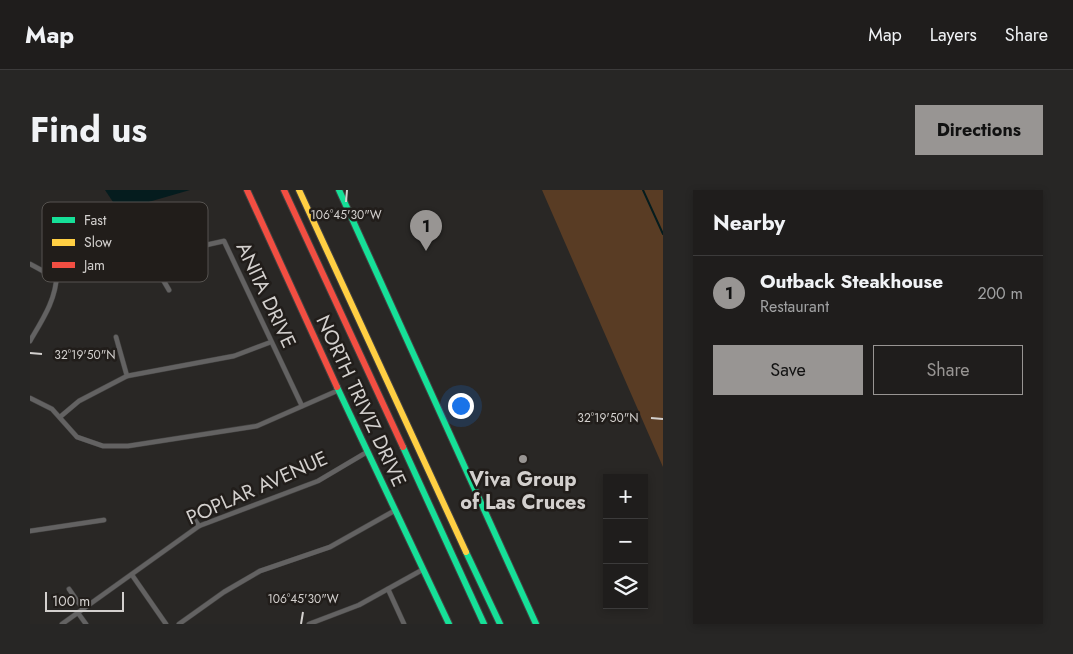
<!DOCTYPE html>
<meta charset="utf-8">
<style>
:root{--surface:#1f1d1c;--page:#272625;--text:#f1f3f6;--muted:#a1a2a3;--line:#3c3b3b;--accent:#989593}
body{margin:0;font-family:Jost,sans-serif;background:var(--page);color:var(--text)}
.controls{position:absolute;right:15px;bottom:15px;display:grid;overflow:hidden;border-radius:0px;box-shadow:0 2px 8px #0003}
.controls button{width:45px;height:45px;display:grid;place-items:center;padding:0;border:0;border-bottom:1px solid var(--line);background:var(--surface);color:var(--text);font:25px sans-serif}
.scale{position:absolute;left:15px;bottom:12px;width:79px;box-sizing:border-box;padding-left:5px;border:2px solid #d3d0ce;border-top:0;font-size:14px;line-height:18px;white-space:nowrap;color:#d3d0ce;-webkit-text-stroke:4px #211d1a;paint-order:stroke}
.you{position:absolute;left:430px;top:215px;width:18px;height:18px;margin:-12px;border:4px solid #fff;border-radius:50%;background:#1a73e8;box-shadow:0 0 0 8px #1a73e833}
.badge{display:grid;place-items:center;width:32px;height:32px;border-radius:50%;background:var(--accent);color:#111;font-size:16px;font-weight:700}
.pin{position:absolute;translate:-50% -41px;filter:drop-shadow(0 1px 2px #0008)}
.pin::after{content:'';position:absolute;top:26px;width:18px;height:15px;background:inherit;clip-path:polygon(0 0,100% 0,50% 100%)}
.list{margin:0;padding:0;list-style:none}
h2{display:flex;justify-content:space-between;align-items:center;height:65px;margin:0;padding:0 20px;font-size:21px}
h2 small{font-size:16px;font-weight:400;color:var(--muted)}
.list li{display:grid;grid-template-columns:32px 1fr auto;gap:15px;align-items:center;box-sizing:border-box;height:75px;padding:0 20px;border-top:1px solid var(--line)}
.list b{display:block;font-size:19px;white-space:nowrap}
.list p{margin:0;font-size:16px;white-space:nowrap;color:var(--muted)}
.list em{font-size:16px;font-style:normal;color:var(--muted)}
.actions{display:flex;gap:10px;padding:15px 20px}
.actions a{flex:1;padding:11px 0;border:1px solid var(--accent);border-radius:0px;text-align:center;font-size:18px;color:var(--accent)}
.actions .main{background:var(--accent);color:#111}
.icon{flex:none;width:28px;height:28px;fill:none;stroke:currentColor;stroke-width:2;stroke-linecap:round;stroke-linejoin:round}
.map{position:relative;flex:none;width:633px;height:434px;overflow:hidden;border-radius:0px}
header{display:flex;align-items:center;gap:30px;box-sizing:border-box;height:70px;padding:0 25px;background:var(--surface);border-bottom:1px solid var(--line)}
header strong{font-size:24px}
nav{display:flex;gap:28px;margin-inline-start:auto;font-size:18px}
.intro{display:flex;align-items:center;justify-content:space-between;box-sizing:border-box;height:120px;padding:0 30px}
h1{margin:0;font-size:35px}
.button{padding:12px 22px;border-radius:0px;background:var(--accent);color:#111;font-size:18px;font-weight:700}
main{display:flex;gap:30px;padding:0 30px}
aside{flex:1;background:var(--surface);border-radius:0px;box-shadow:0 2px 8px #0003}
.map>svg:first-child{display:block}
.green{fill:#593c24}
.water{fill:#051c1e}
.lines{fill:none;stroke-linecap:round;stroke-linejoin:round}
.stream{stroke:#051c1e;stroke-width:2}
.street-casing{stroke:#434241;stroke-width:5.5}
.fast-casing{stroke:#434241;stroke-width:8}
.slow-casing{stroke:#434241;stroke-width:8}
.jam-casing{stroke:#434241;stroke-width:8}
.street{stroke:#636262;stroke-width:4.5}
.fast{stroke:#16e098;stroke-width:6}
.slow{stroke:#ffcf43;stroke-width:6}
.jam{stroke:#f24e42;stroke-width:6}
.ticks{fill:none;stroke:#d3d0ce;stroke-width:2}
.poi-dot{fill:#989593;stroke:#211d1a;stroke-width:2}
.labels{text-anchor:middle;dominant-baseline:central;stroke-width:5;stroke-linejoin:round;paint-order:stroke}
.street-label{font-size:20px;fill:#d3d0ce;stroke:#211d1a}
.poi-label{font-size:20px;font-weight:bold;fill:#d3d0ce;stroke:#211d1a}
.key{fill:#211d1a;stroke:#565350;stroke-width:1}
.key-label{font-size:14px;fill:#d3d0ce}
.ticks-label{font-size:12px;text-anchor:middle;fill:#d3d0ce;stroke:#211d1a;stroke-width:5;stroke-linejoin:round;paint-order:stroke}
</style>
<header>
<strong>Map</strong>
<nav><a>Map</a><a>Layers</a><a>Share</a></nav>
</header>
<div class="intro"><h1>Find us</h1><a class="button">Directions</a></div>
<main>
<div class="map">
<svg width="633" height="434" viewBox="0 0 633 434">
<rect width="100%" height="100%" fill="#292725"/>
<polygon class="green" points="512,0 633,0 633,277"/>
<polygon class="water" points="75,0 160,0 115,13 83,12"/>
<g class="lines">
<polyline class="stream" points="613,0 633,44"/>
<g class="street-casing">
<g id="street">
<polyline points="127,66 132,88 139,100"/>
<polyline points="0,74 13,81 30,83 127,66 194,51 272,216"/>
<polyline points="86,147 97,186"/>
<path d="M 0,151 C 13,129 26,110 27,83"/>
<polyline points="0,208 22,219 47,247 73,256 98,256 227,236 309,200"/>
<polyline points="30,227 49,211 97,186 204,166 241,152"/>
<polyline points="159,321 169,336"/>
<polyline points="0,341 74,330"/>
<polyline points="102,385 136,434"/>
<polyline points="39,399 53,419"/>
<polyline points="358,399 374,434"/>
<polyline points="48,423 56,434"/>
<polyline points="32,434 169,336 288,291 337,262"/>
<polyline points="149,434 194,402 230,381 300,357 364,321"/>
<polyline points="279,434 329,415 392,380"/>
</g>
</g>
<g class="fast-casing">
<g id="fast">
<polyline points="309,0 506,434"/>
<polyline points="307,197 419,434"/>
<polyline points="373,257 454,434"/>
<polyline points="436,362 470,434"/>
</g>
</g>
<g class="slow-casing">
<polyline id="slow" points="269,0 436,362"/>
</g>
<g class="jam-casing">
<g id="jam">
<polyline points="217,0 307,197"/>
<polyline points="254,0 373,257"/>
</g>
</g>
<use href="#street" class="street"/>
<use href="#fast" class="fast"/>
<use href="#slow" class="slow"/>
<use href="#jam" class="jam"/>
</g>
<path class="ticks" d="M 316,12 L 317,0M 0,163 L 12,164M 621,228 L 633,229M 271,434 L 273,422"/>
<circle class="poi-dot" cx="493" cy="269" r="5"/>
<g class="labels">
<g class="street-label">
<text transform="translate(236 105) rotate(65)">ANITA DRIVE</text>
<text transform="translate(331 211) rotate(65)">NORTH TRIVIZ DRIVE</text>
<text transform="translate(227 298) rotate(-24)">POPLAR AVENUE</text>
</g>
<g class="poi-label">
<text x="493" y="289">Viva Group<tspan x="493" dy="23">of Las Cruces</tspan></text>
</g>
</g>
<rect x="12" y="12" width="166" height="80" rx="8" class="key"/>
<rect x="22" y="27" width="23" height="6" fill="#16e098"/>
<rect x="22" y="49" width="23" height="7" fill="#ffcf43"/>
<rect x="22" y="72" width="23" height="6" fill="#f24e42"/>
<g class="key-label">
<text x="54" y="35">Fast</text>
<text x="54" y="57">Slow</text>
<text x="54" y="80">Jam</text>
</g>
<g class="ticks-label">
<text x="316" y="29">106°45'30"W</text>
<text x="55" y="169">32°19'50"N</text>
<text x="578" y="232">32°19'50"N</text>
<text x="273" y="413">106°45'30"W</text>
</g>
</svg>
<div class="controls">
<button>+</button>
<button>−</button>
<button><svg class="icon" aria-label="layers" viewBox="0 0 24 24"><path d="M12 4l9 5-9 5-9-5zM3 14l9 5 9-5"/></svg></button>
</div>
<div class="scale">100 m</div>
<div class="you"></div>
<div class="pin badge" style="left:396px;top:61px">1</div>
</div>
<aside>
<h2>Nearby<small></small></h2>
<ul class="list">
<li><span class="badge">1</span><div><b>Outback Steakhouse</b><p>Restaurant</p></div><em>200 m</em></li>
</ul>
<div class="actions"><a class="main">Save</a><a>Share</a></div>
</aside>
</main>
